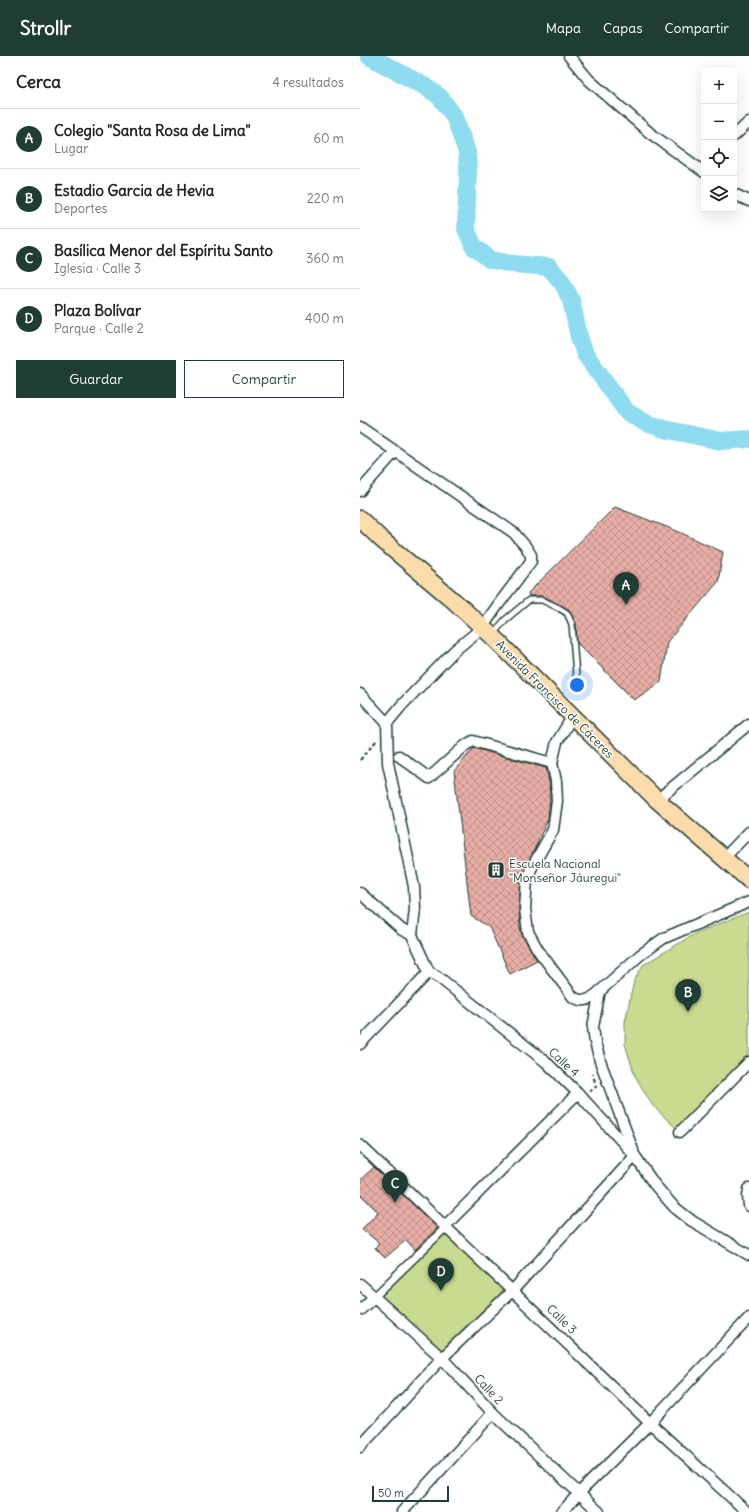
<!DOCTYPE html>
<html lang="es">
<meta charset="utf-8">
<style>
:root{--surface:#fff;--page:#f2f2f2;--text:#202124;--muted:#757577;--line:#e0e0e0;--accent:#1f3d34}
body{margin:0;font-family:Delius,sans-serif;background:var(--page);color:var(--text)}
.controls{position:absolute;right:12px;top:12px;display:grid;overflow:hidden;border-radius:0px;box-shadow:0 4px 16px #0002}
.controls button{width:36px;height:36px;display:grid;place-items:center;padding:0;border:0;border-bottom:1px solid var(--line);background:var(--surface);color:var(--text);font:20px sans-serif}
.scale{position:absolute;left:12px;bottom:10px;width:77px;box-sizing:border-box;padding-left:4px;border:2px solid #1f3d34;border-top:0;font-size:11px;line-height:14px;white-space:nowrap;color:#1f3d34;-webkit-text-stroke:3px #fff;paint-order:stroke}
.you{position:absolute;left:217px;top:629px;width:14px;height:14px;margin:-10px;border:3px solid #fff;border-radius:50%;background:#1a73e8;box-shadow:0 0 0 6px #1a73e833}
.badge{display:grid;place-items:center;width:26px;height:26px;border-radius:50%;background:var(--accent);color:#fff;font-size:13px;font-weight:700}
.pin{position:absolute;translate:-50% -33px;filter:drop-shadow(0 1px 2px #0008)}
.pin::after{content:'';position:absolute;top:21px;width:14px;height:12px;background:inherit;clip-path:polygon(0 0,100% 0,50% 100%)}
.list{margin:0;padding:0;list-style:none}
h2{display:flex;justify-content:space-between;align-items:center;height:52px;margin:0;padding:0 16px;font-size:17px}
h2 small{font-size:13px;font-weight:400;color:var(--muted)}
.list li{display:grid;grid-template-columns:26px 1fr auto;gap:12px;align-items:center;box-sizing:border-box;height:60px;padding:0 16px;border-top:1px solid var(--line)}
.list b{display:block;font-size:15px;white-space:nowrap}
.list p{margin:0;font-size:13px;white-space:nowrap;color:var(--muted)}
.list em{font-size:13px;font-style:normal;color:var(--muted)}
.actions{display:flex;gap:8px;padding:12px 16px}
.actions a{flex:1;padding:9px 0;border:1px solid var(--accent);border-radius:0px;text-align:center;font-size:14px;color:var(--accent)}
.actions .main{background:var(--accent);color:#fff}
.icon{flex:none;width:22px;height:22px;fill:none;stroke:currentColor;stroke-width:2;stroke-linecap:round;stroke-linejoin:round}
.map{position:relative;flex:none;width:389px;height:1456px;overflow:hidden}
header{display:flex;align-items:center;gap:24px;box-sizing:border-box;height:56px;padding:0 20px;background:var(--accent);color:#fff}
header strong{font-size:19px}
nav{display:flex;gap:22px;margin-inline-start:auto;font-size:14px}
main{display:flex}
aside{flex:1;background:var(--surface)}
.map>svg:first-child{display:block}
.park{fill:#c9db90;stroke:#748c62}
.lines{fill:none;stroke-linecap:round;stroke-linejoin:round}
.river{stroke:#8fdbef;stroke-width:18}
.building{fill:url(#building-cross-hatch);stroke:#1f3d34}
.service-casing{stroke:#1f3d34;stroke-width:8}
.pedestrian-casing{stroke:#1f3d34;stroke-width:10}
.minor-casing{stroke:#1f3d34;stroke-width:13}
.primary-casing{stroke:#1f3d34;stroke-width:19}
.path{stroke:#1f3d34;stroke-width:2;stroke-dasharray:4 3;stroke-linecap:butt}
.service{stroke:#fff;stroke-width:5}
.pedestrian{stroke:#fff;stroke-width:7}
.minor{stroke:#fff;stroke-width:10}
.primary{stroke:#fddcac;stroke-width:16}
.labels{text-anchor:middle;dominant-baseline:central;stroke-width:3;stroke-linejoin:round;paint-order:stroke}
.street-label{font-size:12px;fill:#1f3d34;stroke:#fff}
.poi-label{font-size:12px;fill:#1f3d34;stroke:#fff;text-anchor:start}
</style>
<header>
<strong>Strollr</strong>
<nav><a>Mapa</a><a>Capas</a><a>Compartir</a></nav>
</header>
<main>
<aside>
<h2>Cerca<small>4 resultados</small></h2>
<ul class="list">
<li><span class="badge">A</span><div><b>Colegio &quot;Santa Rosa de Lima&quot;</b><p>Lugar</p></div><em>60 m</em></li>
<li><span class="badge">B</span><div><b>Estadio Garcia de Hevia</b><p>Deportes</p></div><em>220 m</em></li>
<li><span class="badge">C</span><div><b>Basílica Menor del Espíritu Santo</b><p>Iglesia · Calle 3</p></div><em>360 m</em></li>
<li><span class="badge">D</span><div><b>Plaza Bolívar</b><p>Parque · Calle 2</p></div><em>400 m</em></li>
</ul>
<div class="actions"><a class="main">Guardar</a><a>Compartir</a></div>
</aside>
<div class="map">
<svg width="389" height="1456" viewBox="0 0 389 1456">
<defs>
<pattern id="building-cross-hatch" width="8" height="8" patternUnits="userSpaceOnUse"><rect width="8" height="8" fill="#e8aea6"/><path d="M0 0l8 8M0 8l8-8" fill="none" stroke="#bb8f88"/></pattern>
</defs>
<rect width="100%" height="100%" fill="#fff"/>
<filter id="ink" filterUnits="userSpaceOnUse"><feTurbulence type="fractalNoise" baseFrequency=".025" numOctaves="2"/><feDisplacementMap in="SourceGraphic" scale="8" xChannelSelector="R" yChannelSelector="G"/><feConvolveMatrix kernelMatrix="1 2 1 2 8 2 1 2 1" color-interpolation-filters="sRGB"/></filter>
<g filter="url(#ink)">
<g class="park">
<polygon points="389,856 389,1006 320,1076 293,1050 275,1020 265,988 265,966 274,925 283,909 336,877"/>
<polygon points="83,1174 142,1232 140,1243 85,1295 78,1295 17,1238"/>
</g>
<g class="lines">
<polyline class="river" points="9,0 66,31 80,41 94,60 107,96 108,114 106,173 114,191 131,204 153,208 189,211 202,226 211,244 219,281 225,298 267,356 284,366 304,373 361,385 389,383"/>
</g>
<g class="building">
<polygon points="255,451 317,475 363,496 358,526 307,586 301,626 274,644 217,587 216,567 209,554 183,540 169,540 168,537"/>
<polygon points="114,692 186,712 189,725 190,742 188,763 161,823 159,853 160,871 162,879 177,904 150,918 129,871 111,860 94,715"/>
<polygon points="14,1111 78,1172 55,1194 46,1184 25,1202 15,1192 19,1187 2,1173 18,1156 0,1138 0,1124"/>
</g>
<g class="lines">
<g class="service-casing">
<polyline id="service" points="133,578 145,564 169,544 182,544 199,552 207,557 212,568 217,632"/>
</g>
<g class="pedestrian-casing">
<polyline id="pedestrian" points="14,1241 83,1174 85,1170"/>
</g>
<g class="minor-casing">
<g id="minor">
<polyline points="209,0 229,24 290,77 344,116"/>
<polyline points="374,80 389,66"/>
<polyline points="374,138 389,145"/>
<polyline points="0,371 154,477 166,491 171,499 171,505 166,512 138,549 122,572 95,594 42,649 27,667"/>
<polyline points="0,435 35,396"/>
<polyline points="0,638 27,667 28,707 54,831 55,853 52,879"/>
<path d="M 212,661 L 197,686 L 192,707 L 196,725 L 197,745 L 193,774 L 172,811 L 167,823 L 165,853 L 168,876 L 178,894 L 213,941 C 225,948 231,943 240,935"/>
<polyline points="39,700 69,722 106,689 113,685 192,707"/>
<polyline points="297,744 389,668"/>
<polyline points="364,802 389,776"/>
<polyline points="0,837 42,874 52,879 69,916 77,920 186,1006 218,1037 275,1100 294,1128 314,1151 332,1165 389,1199"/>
<polyline points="0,988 69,916"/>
<polyline points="320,1076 389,1006"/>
<polyline points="0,1089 290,1367 387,1456"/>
<polyline points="273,1094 240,1005 235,986 233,971 240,935 280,899 304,882 389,846"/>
<polyline points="389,1133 388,1140 389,1150"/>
<polyline points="85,1170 218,1037"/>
<polyline points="0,1228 82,1302 133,1357 239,1456"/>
<polyline points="0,1254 14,1241"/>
<polyline points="0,1391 82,1302 153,1234 275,1100"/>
<polyline points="42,1456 133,1357"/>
<polyline points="202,1456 219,1437 290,1367 389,1262"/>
</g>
</g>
<g class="primary-casing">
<polyline id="primary" points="0,463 22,484 94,545 132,580 297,744 389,824"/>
</g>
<g class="path">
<polyline points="0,704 17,684"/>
<polyline points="229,1036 236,1031 233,1018"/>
</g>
<use href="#service" class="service"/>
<use href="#pedestrian" class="pedestrian"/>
<use href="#minor" class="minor"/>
<use href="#primary" class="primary"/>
</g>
</g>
<defs>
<g id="building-square" transform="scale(0.9)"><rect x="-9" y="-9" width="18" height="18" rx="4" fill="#1f3d34" stroke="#fff"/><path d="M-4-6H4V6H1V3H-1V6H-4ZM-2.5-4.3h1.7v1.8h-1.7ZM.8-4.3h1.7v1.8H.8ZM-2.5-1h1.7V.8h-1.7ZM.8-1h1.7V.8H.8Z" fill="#fff"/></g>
</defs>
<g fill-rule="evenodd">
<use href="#building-square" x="136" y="814"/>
</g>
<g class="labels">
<g class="street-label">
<text transform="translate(195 643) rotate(45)">Avenida Francisco de Cáceres</text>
<text transform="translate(204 1006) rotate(43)">Calle 4</text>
<text transform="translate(202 1263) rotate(44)">Calle 3</text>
<text transform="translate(129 1333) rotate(47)">Calle 2</text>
</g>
<g class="poi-label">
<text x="149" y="807">Escuela Nacional<tspan x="149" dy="14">"Monseñor Jáuregui"</tspan></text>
</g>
</g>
</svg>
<div class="controls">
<button>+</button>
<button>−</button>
<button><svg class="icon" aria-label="locate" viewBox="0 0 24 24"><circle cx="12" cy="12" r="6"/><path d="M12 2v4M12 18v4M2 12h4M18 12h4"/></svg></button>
<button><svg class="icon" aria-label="layers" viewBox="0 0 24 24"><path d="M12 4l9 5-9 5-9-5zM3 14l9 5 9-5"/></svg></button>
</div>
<div class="scale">50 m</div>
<div class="you"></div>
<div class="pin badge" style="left:266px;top:549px">A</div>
<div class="pin badge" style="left:328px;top:956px">B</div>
<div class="pin badge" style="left:35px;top:1147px">C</div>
<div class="pin badge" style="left:81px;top:1235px">D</div>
</div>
</main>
